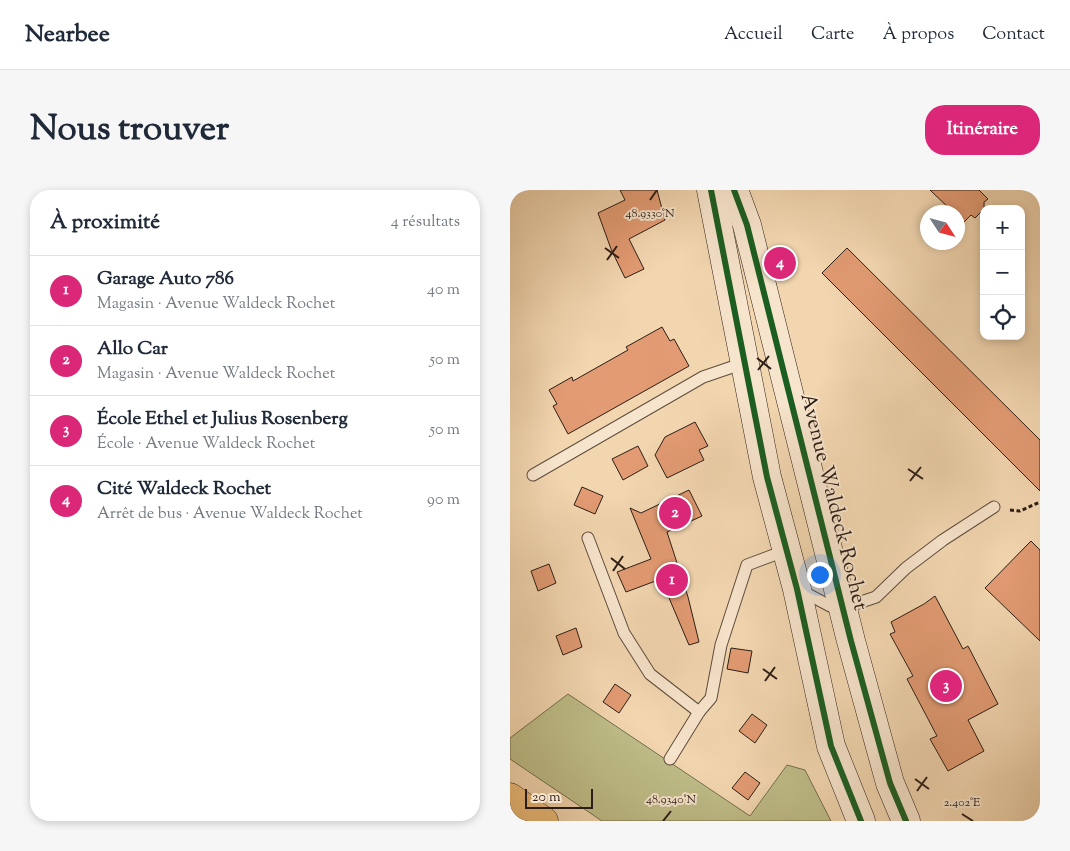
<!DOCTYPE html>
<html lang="fr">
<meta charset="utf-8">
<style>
:root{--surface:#fff;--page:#f6f6f7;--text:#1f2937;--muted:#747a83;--line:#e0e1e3;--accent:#db2777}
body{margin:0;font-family:"Sorts Mill Goudy",serif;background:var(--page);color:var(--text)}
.controls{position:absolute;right:15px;top:15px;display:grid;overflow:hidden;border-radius:10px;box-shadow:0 2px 8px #0003}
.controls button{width:45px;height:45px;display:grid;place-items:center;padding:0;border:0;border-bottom:1px solid var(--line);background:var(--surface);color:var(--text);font:25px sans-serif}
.compass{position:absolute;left:410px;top:15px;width:45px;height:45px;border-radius:50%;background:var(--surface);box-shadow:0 2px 8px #0003;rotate:126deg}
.scale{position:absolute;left:15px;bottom:12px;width:68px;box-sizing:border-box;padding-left:5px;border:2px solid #2c1e16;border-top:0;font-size:14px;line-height:18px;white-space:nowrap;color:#2c1e16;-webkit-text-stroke:4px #f7e4cc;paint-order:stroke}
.you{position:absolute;left:309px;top:384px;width:18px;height:18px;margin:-12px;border:4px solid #fff;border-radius:50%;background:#1a73e8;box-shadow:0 0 0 8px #1a73e833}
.badge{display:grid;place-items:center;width:32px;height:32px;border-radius:50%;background:var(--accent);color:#fff;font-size:16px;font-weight:700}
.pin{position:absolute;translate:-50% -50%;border:2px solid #fff;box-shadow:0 1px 5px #0006}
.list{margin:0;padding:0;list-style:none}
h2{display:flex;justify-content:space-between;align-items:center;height:65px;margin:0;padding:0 20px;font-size:21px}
h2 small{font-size:16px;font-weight:400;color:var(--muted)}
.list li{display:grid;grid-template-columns:32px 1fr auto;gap:15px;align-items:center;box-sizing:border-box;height:70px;padding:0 20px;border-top:1px solid var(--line)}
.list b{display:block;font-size:19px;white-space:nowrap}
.list p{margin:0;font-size:16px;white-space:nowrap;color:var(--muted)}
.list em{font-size:16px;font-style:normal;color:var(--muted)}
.icon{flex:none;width:28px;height:28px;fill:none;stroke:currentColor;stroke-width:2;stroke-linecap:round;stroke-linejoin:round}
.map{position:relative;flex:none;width:530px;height:631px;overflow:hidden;border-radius:20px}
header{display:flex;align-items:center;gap:30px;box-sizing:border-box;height:70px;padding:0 25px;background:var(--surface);border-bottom:1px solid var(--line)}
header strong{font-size:24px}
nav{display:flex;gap:28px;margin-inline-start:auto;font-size:18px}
.intro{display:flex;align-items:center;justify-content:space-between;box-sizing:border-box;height:120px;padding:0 30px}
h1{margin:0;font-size:35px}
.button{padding:12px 22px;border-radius:20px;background:var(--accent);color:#fff;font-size:18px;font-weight:700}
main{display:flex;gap:30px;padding:0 30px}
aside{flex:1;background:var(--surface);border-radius:20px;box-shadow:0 2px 8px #0003}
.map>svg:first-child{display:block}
.green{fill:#bebd88;stroke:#756e4f}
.building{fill:#e29b73;stroke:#2c1e16}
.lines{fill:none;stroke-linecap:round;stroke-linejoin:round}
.lane-casing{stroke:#5e4c3c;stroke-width:13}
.secondary-casing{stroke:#2c1e16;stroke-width:29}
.highway-casing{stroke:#2c1e16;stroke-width:29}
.path{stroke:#2c1e16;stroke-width:3;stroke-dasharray:4 2.5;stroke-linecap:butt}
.lane{stroke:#f7e4cc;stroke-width:11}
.secondary{stroke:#f7e4cc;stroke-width:28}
.highway{stroke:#e9bb78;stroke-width:28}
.cycleway-casing{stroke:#f7e4cc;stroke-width:9}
.cycleway{stroke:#1b5e20;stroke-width:6}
.ticks{fill:none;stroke:#2c1e16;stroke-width:2}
.labels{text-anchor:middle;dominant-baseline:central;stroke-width:4;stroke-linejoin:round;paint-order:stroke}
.street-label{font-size:21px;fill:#2c1e16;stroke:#f7e4cc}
.ticks-label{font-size:12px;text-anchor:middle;fill:#2c1e16;stroke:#f7e4cc;stroke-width:4;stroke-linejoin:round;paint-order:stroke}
</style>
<header>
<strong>Nearbee</strong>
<nav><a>Accueil</a><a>Carte</a><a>À propos</a><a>Contact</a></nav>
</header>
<div class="intro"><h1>Nous trouver</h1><a class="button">Itinéraire</a></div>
<main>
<aside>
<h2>À proximité<small>4 résultats</small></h2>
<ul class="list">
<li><span class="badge">1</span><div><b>Garage Auto 786</b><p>Magasin · Avenue Waldeck Rochet</p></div><em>40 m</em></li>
<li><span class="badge">2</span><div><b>Allo Car</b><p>Magasin · Avenue Waldeck Rochet</p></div><em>50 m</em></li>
<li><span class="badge">3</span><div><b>École Ethel et Julius Rosenberg</b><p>École · Avenue Waldeck Rochet</p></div><em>50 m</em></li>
<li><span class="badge">4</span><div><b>Cité Waldeck Rochet</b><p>Arrêt de bus · Avenue Waldeck Rochet</p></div><em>90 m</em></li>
</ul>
</aside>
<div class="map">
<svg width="530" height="631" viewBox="0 0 530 631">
<rect width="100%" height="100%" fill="#f2d6b0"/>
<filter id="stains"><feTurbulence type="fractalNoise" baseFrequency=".004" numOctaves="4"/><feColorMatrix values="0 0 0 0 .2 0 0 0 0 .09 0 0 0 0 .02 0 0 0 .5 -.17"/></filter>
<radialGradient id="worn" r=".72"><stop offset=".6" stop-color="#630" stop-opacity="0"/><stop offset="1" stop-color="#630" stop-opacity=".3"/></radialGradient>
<polygon class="green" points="58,504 240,626 277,575 295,580 321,631 92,631 0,569 0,548"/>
<g class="building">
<polygon points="110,0 147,0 155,30 119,49 134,79 115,88 101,59 88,23 115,10"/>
<polygon points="420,0 469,0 478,9 474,12 474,19 465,28 461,25 453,33 448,27 448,22 443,22"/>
<polygon points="337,58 530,250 530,301 312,83"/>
<polygon points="152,137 160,151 164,149 179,176 58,244 43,216 47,214 39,200 62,187 63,191 118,160 116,157"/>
<polygon points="185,232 198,256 189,260 194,270 157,288 145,265 155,247"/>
<polygon points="128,256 138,276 113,290 102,269"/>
<polygon points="72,297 93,306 85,324 64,315"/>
<polygon points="179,300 192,326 157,342 178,407 189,452 179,455 151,389 116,402 107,382 141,369 120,318 131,323"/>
<polygon points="521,351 530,360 530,451 475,398"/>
<polygon points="39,374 46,393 28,401 21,381"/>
<polygon points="425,406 453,459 458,456 488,514 458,530 474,561 438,581 420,549 427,546 397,489 403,486 380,444 385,442 381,432 414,414"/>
<polygon points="66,438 72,457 53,465 46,446"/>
<polygon points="221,458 242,461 238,483 217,479"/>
<polygon points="105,494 121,505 109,523 93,512"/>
<polygon points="242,524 257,535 245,553 229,541"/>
<polygon points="235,582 250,593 238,610 222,598"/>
</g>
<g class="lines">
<g class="lane-casing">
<g id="lane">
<polyline points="23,285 193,187 234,173"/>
<polyline points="78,348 114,443 140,484 189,522 201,508 211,455 237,375 277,360"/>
<polyline points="290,400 320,416 333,418 366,407 396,378 433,350 484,317"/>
<polyline points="160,569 189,522"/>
</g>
</g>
<g class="secondary-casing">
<g id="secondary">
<polyline points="201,0 257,287 287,399 321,556 351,631"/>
<polyline points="224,0 237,35 341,451 380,593 396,631"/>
</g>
</g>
<g class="highway-casing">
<polyline id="highway" points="0,607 34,631"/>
</g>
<polyline class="path" points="500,320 510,321 530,312"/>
<use href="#lane" class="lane"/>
<use href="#secondary" class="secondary"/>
<use href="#highway" class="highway"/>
<g class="cycleway-casing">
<g id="cycleway">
<polyline points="201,0 257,287 287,399 321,556 351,631"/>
<polyline points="224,0 237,35 341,451 380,593 396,631"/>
</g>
</g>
<use href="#cycleway" class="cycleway"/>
</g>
<path class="ticks" d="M 140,10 L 147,0M 95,58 L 109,68M 97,70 L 107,56M 247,168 L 261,179M 248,180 L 259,166M 398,279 L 413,289M 400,291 L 411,277M 101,368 L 115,379M 103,381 L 113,366M 253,479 L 267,489M 255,491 L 265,477M 405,589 L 419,599M 407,601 L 417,587M 452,624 L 463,631M 153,631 L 161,621"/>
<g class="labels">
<g class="street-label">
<text transform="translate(323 312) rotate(76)">Avenue Waldeck Rochet</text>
</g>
</g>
<g class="ticks-label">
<text x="140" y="27">48.9330°N</text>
<text x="161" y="613">48.9340°N</text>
<text x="452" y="616">2.402°E</text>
</g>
<rect width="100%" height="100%" filter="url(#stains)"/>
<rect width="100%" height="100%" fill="url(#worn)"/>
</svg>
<div class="controls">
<button>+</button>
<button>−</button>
<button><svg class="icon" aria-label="locate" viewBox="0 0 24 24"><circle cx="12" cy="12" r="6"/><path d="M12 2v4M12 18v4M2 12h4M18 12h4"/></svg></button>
</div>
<svg class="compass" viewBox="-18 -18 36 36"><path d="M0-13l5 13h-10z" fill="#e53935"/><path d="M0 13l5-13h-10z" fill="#747a83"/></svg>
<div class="scale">20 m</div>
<div class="you"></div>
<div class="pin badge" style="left:162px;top:390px">1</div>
<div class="pin badge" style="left:165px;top:323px">2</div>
<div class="pin badge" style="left:436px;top:496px">3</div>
<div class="pin badge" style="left:270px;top:73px">4</div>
</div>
</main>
